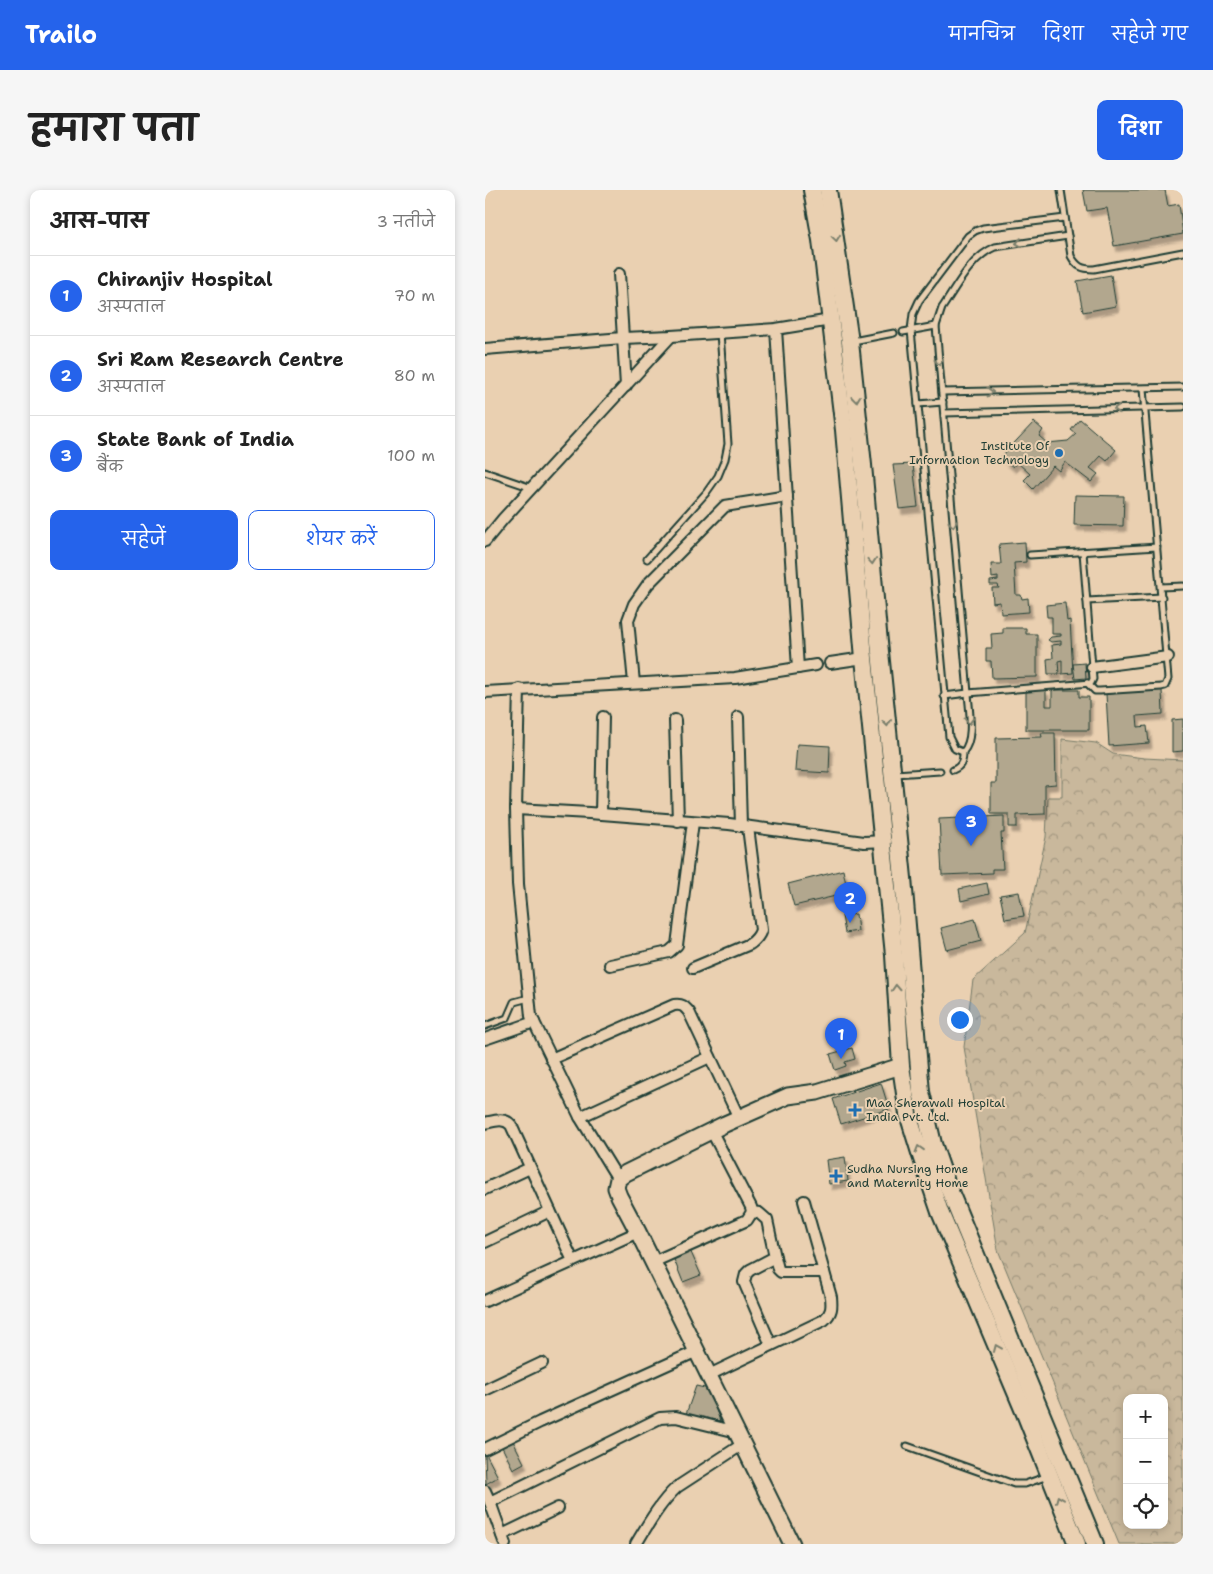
<!DOCTYPE html>
<html lang="hi">
<meta charset="utf-8">
<style>
:root{--surface:#fff;--page:#f6f6f6;--text:#222;--muted:#767676;--line:#e0e0e0;--accent:#2563eb}
body{margin:0;font-family:"Shantell Sans","Playpen Sans Deva",sans-serif;background:var(--page);color:var(--text)}
.controls{position:absolute;right:15px;bottom:15px;display:grid;overflow:hidden;border-radius:10px;box-shadow:0 2px 8px #0003}
.controls button{width:45px;height:45px;display:grid;place-items:center;padding:0;border:0;border-bottom:1px solid var(--line);background:var(--surface);color:var(--text);font:25px sans-serif}
.you{position:absolute;left:474px;top:829px;width:18px;height:18px;margin:-12px;border:4px solid #fff;border-radius:50%;background:#1a73e8;box-shadow:0 0 0 8px #1a73e833}
.badge{display:grid;place-items:center;width:32px;height:32px;border-radius:50%;background:var(--accent);color:#fff;font-size:16px;font-weight:700}
.pin{position:absolute;translate:-50% -41px;filter:drop-shadow(0 1px 2px #0008)}
.pin::after{content:'';position:absolute;top:26px;width:18px;height:15px;background:inherit;clip-path:polygon(0 0,100% 0,50% 100%)}
.list{margin:0;padding:0;list-style:none}
h2{display:flex;justify-content:space-between;align-items:center;height:65px;margin:0;padding:0 20px;font-size:21px}
h2 small{font-size:16px;font-weight:400;color:var(--muted)}
.list li{display:grid;grid-template-columns:32px 1fr auto;gap:15px;align-items:center;box-sizing:border-box;height:80px;padding:0 20px;border-top:1px solid var(--line)}
.list b{display:block;font-size:19px;white-space:nowrap}
.list p{margin:0;font-size:16px;white-space:nowrap;color:var(--muted)}
.list em{font-size:16px;font-style:normal;color:var(--muted)}
.actions{display:flex;gap:10px;padding:15px 20px}
.actions a{flex:1;padding:11px 0;border:1px solid var(--accent);border-radius:10px;text-align:center;font-size:18px;color:var(--accent)}
.actions .main{background:var(--accent);color:#fff}
.icon{flex:none;width:28px;height:28px;fill:none;stroke:currentColor;stroke-width:2;stroke-linecap:round;stroke-linejoin:round}
.map{position:relative;flex:none;width:698px;height:1354px;overflow:hidden;border-radius:10px}
header{display:flex;align-items:center;gap:30px;box-sizing:border-box;height:70px;padding:0 25px;background:var(--accent);color:#fff}
header strong{font-size:24px}
nav{display:flex;gap:28px;margin-inline-start:auto;font-size:18px}
.intro{display:flex;align-items:center;justify-content:space-between;box-sizing:border-box;height:120px;padding:0 30px}
h1{margin:0;font-size:35px}
.button{padding:12px 22px;border-radius:10px;background:var(--accent);color:#fff;font-size:18px;font-weight:700}
main{display:flex;gap:30px;padding:0 30px}
aside{flex:1;background:var(--surface);border-radius:10px;box-shadow:0 2px 8px #0003}
.map>svg:first-child{display:block}
.forest{fill:url(#forest-crowns);stroke:#747a68;fill-rule:evenodd}
.building{fill:#b2a78e;stroke:#1f3d34;filter:url(#shadow)}
.lines{fill:none;stroke-linecap:round;stroke-linejoin:round}
.lane-casing{stroke:#1f3d34;stroke-width:9}
.street-casing{stroke:#1f3d34;stroke-width:14}
.secondary-casing{stroke:#1f3d34;stroke-width:19}
.primary-casing{stroke:#1f3d34;stroke-width:20}
.lane{stroke:#ead0b1;stroke-width:5}
.street{stroke:#ead0b1;stroke-width:10}
.secondary{stroke:#ead0b1;stroke-width:15}
.primary{stroke:#ead0b1;stroke-width:16}
.oneway{stroke:#7a7f6c}
.poi-dot{fill:#1f6fb2;stroke:#ead0b1;stroke-width:2}
.labels{text-anchor:middle;dominant-baseline:central;stroke-width:4;stroke-linejoin:round;paint-order:stroke}
.poi-label{font-size:12px;fill:#1f3d34;stroke:#ead0b1;text-anchor:start}
</style>
<header>
<strong>Trailo</strong>
<nav><a>मानचित्र</a><a>दिशा</a><a>सहेजे गए</a></nav>
</header>
<div class="intro"><h1>हमारा पता</h1><a class="button">दिशा</a></div>
<main>
<aside>
<h2>आस-पास<small>3 नतीजे</small></h2>
<ul class="list">
<li><span class="badge">1</span><div><b>Chiranjiv Hospital</b><p>अस्पताल</p></div><em>70 m</em></li>
<li><span class="badge">2</span><div><b>Sri Ram Research Centre</b><p>अस्पताल</p></div><em>80 m</em></li>
<li><span class="badge">3</span><div><b>State Bank of India</b><p>बैंक</p></div><em>100 m</em></li>
</ul>
<div class="actions"><a class="main">सहेजें</a><a>शेयर करें</a></div>
</aside>
<div class="map">
<svg width="698" height="1354" viewBox="0 0 698 1354">
<defs>
<pattern id="forest-crowns" width="20" height="18" patternUnits="userSpaceOnUse" patternTransform="scale(1.25)"><rect width="20" height="18" fill="#c9b89c"/><path d="M2 6a3 3 0 1 1 6 0M12 15a3 3 0 1 1 6 0" fill="none" stroke="#a39780"/></pattern>
<filter id="shadow"><feDropShadow dx="3" dy="5.5" stdDeviation="1" flood-color="#0004"/></filter>
</defs>
<rect width="100%" height="100%" fill="#ead0b1"/>
<filter id="ink" filterUnits="userSpaceOnUse"><feTurbulence type="fractalNoise" baseFrequency=".02" numOctaves="2"/><feDisplacementMap in="SourceGraphic" scale="10" xChannelSelector="R" yChannelSelector="G"/><feConvolveMatrix kernelMatrix="1 2 1 2 8 2 1 2 1" color-interpolation-filters="sRGB"/></filter>
<g filter="url(#ink)">
<path class="forest" d="M 577,549 L 611,553 L 628,564 L 659,568 L 698,570 L 698,1354 L 634,1354 L 513,1060 L 479,857 L 488,790 L 540,743 L 561,647 L 563,607 L 577,607 ZM 642,1208 L 679,1208 L 679,1335 L 642,1335 Z"/>
<g class="building">
<polygon points="598,0 680,0 683,16 694,14 698,44 629,56 622,18 602,21"/>
<polygon points="626,85 631,116 598,122 592,91"/>
<polygon points="595,229 631,260 622,271 616,266 605,278 613,284 606,292 580,272 574,281 568,276 548,299 539,290 545,284 532,272 528,277 516,267 549,232 558,240 554,246 562,253 583,251 591,244 586,240"/>
<polygon points="428,274 433,317 414,319 408,275"/>
<polygon points="590,305 639,306 638,336 589,335"/>
<polygon points="540,352 541,372 529,373 531,405 536,405 537,409 543,408 544,422 516,424 515,412 508,413 507,398 514,398 513,395 505,395 505,391 513,390 513,387 507,388 506,374 516,374 514,354"/>
<polygon points="580,413 582,431 585,430 588,483 577,484 577,470 573,471 574,484 563,484 562,469 568,468 567,455 576,454 576,451 566,452 563,450 566,447 576,446 576,444 567,444 567,427 562,427 561,415"/>
<polygon points="518,438 541,438 541,444 552,444 552,487 507,488 506,471 501,471 501,458 507,458 506,444 518,443"/>
<polygon points="600,473 601,488 590,489 588,474"/>
<polygon points="541,500 561,500 561,516 567,516 567,500 594,500 594,507 604,507 604,540 541,540"/>
<polygon points="677,500 678,524 652,526 653,537 662,536 664,553 624,556 621,504"/>
<polygon points="698,529 698,561 687,562 687,530"/>
<polygon points="556,543 570,543 571,594 560,595 560,624 532,625 532,637 524,637 524,624 506,624 506,593 511,593 511,548 557,547"/>
<polygon points="312,554 345,556 344,583 310,581"/>
<polygon points="519,626 519,643 516,643 518,679 507,679 507,683 457,685 454,629"/>
<polygon points="358,680 363,703 309,716 303,694"/>
<polygon points="502,693 504,704 476,711 474,699"/>
<polygon points="534,702 539,726 520,729 515,705"/>
<polygon points="371,724 373,741 360,743 357,726"/>
<polygon points="490,729 496,751 462,760 456,738"/>
<polygon points="367,858 370,869 360,872 361,876 350,880 345,864"/>
<polygon points="396,893 404,919 356,934 348,909"/>
<polygon points="360,967 363,991 344,994 341,970"/>
<polygon points="205,1060 216,1085 198,1092 188,1067"/>
<polygon points="211,1196 224,1199 235,1231 201,1224"/>
<polygon points="27,1249 39,1273 28,1279 16,1255"/>
<polygon points="1,1264 13,1287 1,1294 0,1265"/>
</g>
<g class="lines">
<g class="lane-casing">
<g id="lane">
<path d="M 576,0 L 586,66 C 592,77 597,79 609,79 L 698,62"/>
<path d="M 580,28 L 498,38 L 490,41 L 483,46 L 434,111 L 428,124 L 426,140 L 464,547 L 470,559 L 478,562 C 490,549 484,520 483,503 L 451,136 L 457,118 C 472,96 485,68 510,57 L 583,46"/>
<polyline points="418,142 451,136"/>
<polyline points="368,151 409,143"/>
<polyline points="457,202 698,197"/>
<polyline points="433,214 458,212"/>
<polyline points="459,223 698,217"/>
<polyline points="0,282 47,298"/>
<polyline points="545,365 672,357"/>
<polyline points="162,369 221,303 233,286 240,269 243,254 235,143"/>
<polyline points="676,397 698,396"/>
<polyline points="602,411 677,407"/>
<polyline points="602,493 610,501 615,501 676,497 680,496 683,489 658,199"/>
<polyline points="459,506 483,503 606,493 608,489 607,477 598,362"/>
<path d="M 468,580 C 477,576 478,571 478,562"/>
<polyline points="410,584 455,581"/>
<polyline points="0,836 22,828 29,812 44,808"/>
<polyline points="422,1256 529,1294 540,1294 563,1286"/>
</g>
</g>
<g class="street-casing">
<g id="street">
<polyline points="134,84 141,196"/>
<polyline points="291,139 313,478"/>
<polyline points="0,159 138,148 186,146 291,139 346,130"/>
<polyline points="0,351 18,329 186,146"/>
<polyline points="345,473 379,468"/>
<polyline points="607,477 683,467"/>
<polyline points="149,493 143,430 149,414 163,394 240,316 302,306"/>
<polyline points="34,499 31,619 33,694 46,826 95,927 133,989"/>
<polyline points="0,502 250,488 331,475"/>
<polyline points="253,527 256,636"/>
<polyline points="190,530 193,631"/>
<polyline points="31,619 104,623 244,634 379,652 401,651"/>
<polyline points="116,624 118,527"/>
<polyline points="125,775 184,762 192,755 208,632"/>
<path d="M 208,778 L 265,754 C 271,750 274,746 276,740 L 263,637"/>
<polyline points="0,849 49,832"/>
<path d="M 66,869 L 189,815 C 197,814 199,816 204,822 L 254,928"/>
<polyline points="95,927 225,867"/>
<path d="M 0,933 C 9,931 19,927 26,935 L 88,1071"/>
<polyline points="0,999 45,978"/>
<polyline points="267,1022 274,1023 282,1030 290,1067 265,1080 261,1084 259,1092 286,1155"/>
<polyline points="0,1052 65,1021"/>
<polyline points="290,1067 293,1079 296,1082 339,1082"/>
<polyline points="168,1072 262,1030 267,1022 266,1017 226,940"/>
<polyline points="0,1111 153,1042"/>
<path d="M 224,1185 L 339,1130 C 347,1123 347,1117 346,1107 L 319,1011"/>
<polyline points="0,1200 57,1173"/>
<polyline points="0,1259 55,1232 212,1161"/>
<polyline points="0,1301 5,1312 20,1354"/>
<polyline points="5,1312 175,1228 191,1227 252,1242"/>
<polyline points="17,1345 73,1318"/>
<path d="M 151,1354 C 163,1334 175,1313 192,1297 L 258,1254"/>
</g>
</g>
<g class="secondary-casing">
<polyline id="secondary" points="307,1354 153,1042 134,1006 131,998 133,989 141,983 240,934 303,906 332,902 416,876"/>
</g>
<g class="primary-casing">
<g id="primary">
<polyline points="327,0 336,50 359,240 379,468 409,765 416,876 423,924 436,966 455,1022 541,1226 592,1354"/>
<polyline points="343,0 365,152 378,275 393,442 418,688 436,902 448,954 461,992 610,1354"/>
</g>
</g>
<use href="#lane" class="lane"/>
<use href="#street" class="street"/>
<use href="#secondary" class="secondary"/>
<use href="#primary" class="primary"/>
</g>
<defs><path id="oneway-chevron" d="M-2-3.5L2.5 0L-2 3.5" fill="none" stroke-width="1.6" stroke-linecap="round" stroke-linejoin="round" transform="scale(1.25)"/></defs>
<g class="oneway">
<use href="#oneway-chevron" transform="translate(351 48) rotate(82)"/>
<use href="#oneway-chevron" transform="translate(534 53) rotate(171)"/>
<use href="#oneway-chevron" transform="translate(454 172) rotate(85)"/>
<use href="#oneway-chevron" transform="translate(505 202) rotate(-1)"/>
<use href="#oneway-chevron" transform="translate(371 209) rotate(84)"/>
<use href="#oneway-chevron" transform="translate(632 219) rotate(179)"/>
<use href="#oneway-chevron" transform="translate(468 334) rotate(85)"/>
<use href="#oneway-chevron" transform="translate(387 371) rotate(85)"/>
<use href="#oneway-chevron" transform="translate(484 531) rotate(88)"/>
<use href="#oneway-chevron" transform="translate(402 533) rotate(84)"/>
<use href="#oneway-chevron" transform="translate(411 798) rotate(-93)"/>
<use href="#oneway-chevron" transform="translate(434 959) rotate(-107)"/>
<use href="#oneway-chevron" transform="translate(512 1158) rotate(-113)"/>
<use href="#oneway-chevron" transform="translate(574 1309) rotate(-112)"/>
</g>
</g>
<g class="poi-dot">
<circle cx="574" cy="263" r="5"/>
<path d="M367.5 912.5h5v5h5v5h-5v5h-5v-5h-5v-5h5z"/>
<path d="M348.5 978.5h5v5h5v5h-5v5h-5v-5h-5v-5h5z"/>
</g>
<g class="labels">
<g class="poi-label">
<text x="564" y="256" text-anchor="end">Institute Of<tspan x="564" dy="14">Information Technology</tspan></text>
<text x="381" y="913">Maa Sherawali Hospital<tspan x="381" dy="14">India Pvt. Ltd.</tspan></text>
<text x="362" y="979">Sudha Nursing Home<tspan x="362" dy="14">and Maternity Home</tspan></text>
</g>
</g>
</svg>
<div class="controls">
<button>+</button>
<button>−</button>
<button><svg class="icon" aria-label="locate" viewBox="0 0 24 24"><circle cx="12" cy="12" r="6"/><path d="M12 2v4M12 18v4M2 12h4M18 12h4"/></svg></button>
</div>
<div class="you"></div>
<div class="pin badge" style="left:356px;top:869px">1</div>
<div class="pin badge" style="left:365px;top:733px">2</div>
<div class="pin badge" style="left:486px;top:656px">3</div>
</div>
</main>
